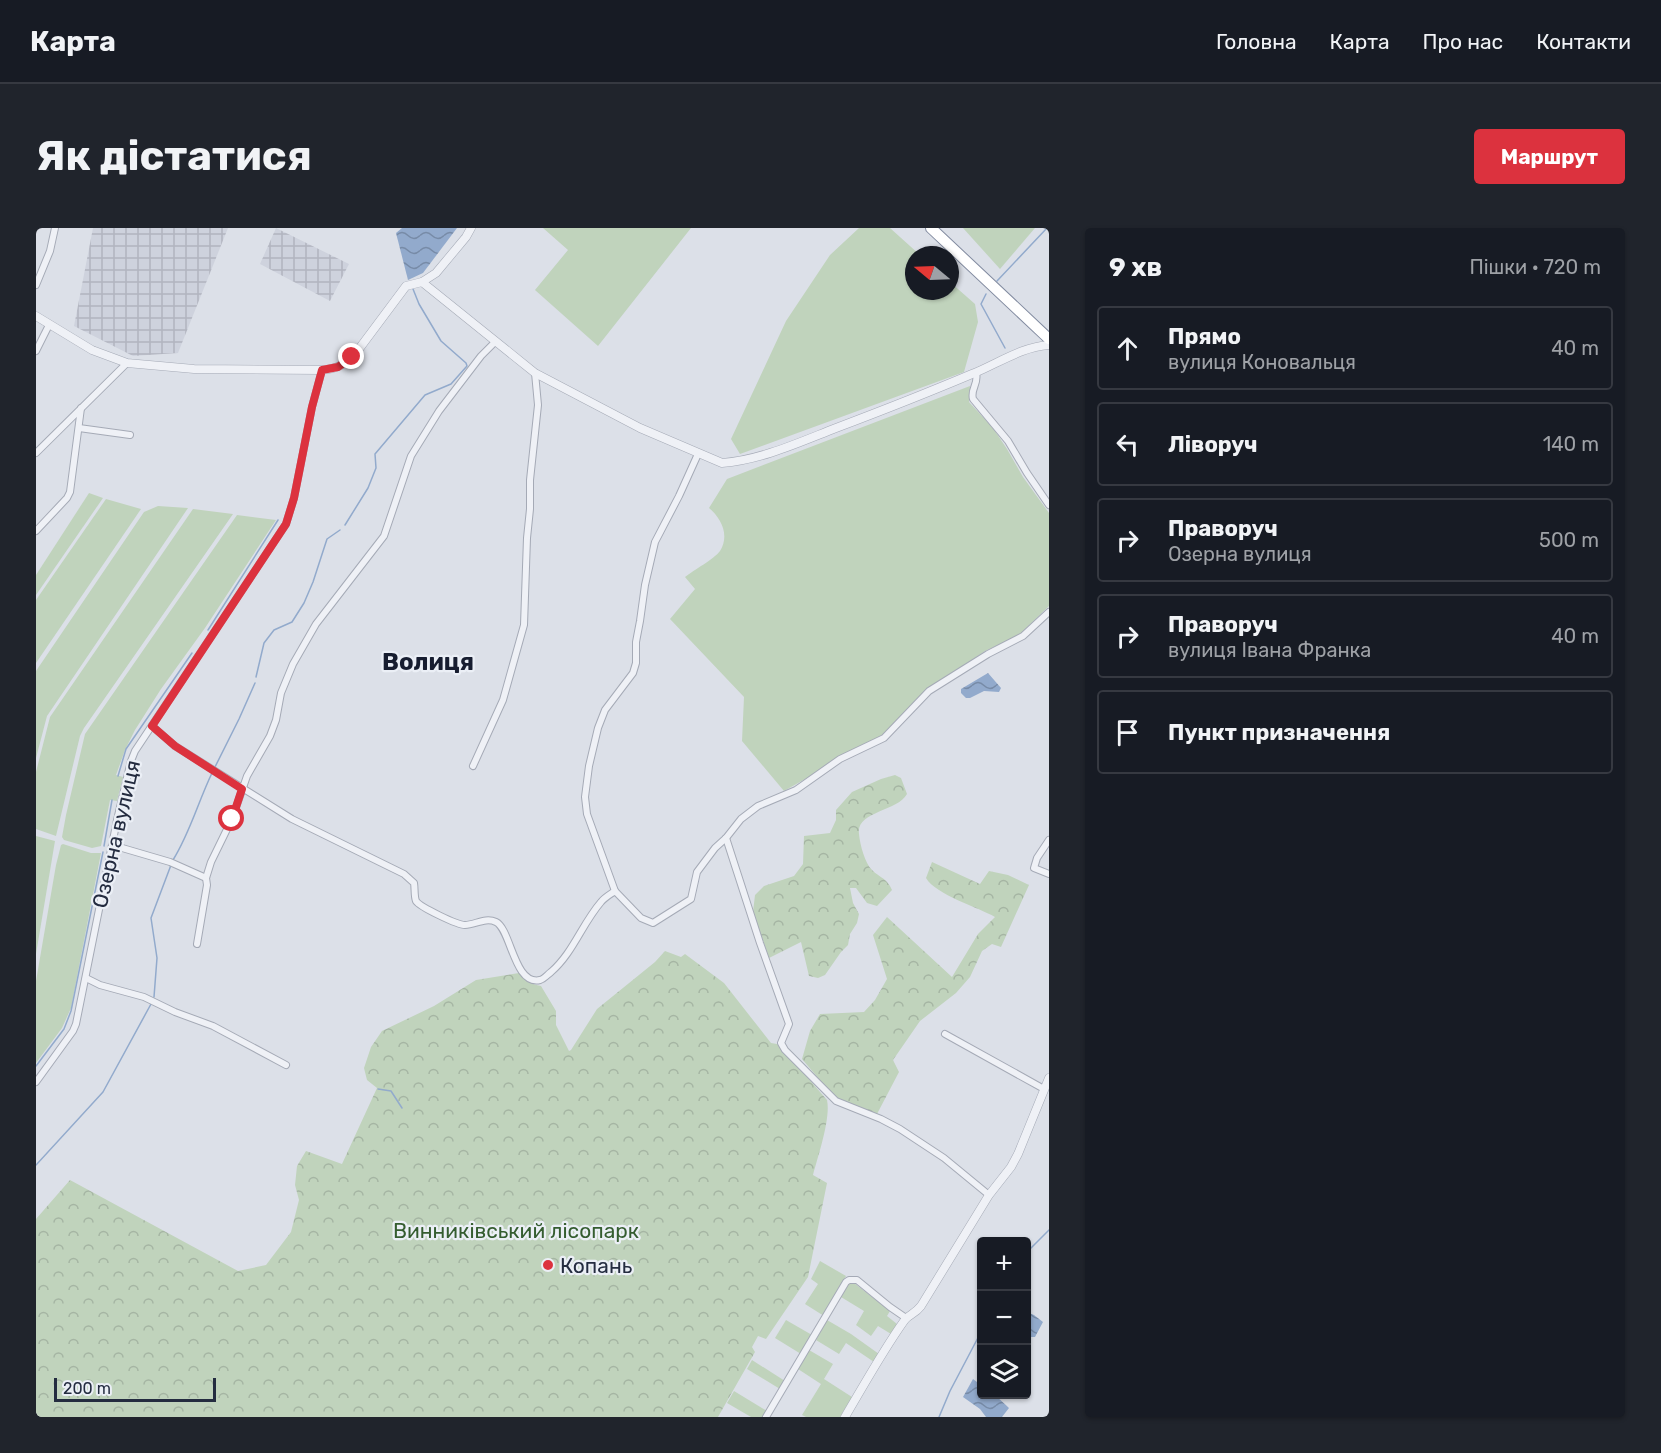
<!DOCTYPE html>
<html lang="uk">
<meta charset="utf-8">
<style>
:root{--surface:#171b24;--page:#20242c;--text:#f1f3f6;--muted:#9ea1a6;--line:#363941;--accent:#dc323e}
body{margin:0;font-family:Rubik,sans-serif;background:var(--page);color:var(--text)}
.controls{position:absolute;right:18px;bottom:18px;display:grid;overflow:hidden;border-radius:6px;box-shadow:0 2px 4px #0004}
.controls button{width:54px;height:54px;display:grid;place-items:center;padding:0;border:0;border-bottom:2px solid var(--line);background:var(--surface);color:var(--text);font:30px sans-serif}
.compass{position:absolute;left:869px;top:18px;width:54px;height:54px;border-radius:50%;background:var(--surface);box-shadow:0 2px 4px #0004;rotate:289deg}
.scale{position:absolute;left:18px;bottom:15px;width:162px;box-sizing:border-box;padding-left:6px;border:3px solid #242c40;border-top:0;font-size:16px;line-height:21px;white-space:nowrap;color:#242c40;-webkit-text-stroke:4px #ebeff6;paint-order:stroke}
.stop{position:absolute;width:18px;height:18px;margin:-14px;border:4px solid #dc323e;border-radius:50%;background:#fff}
.stop.end{background:#dc323e;border-color:#fff;box-shadow:0 2px 6px #0008}
.list{margin:0;padding:0;list-style:none}
h2{display:flex;justify-content:space-between;align-items:center;height:78px;margin:0;padding:0 24px;font-size:26px}
h2 small{font-size:20px;font-weight:400;color:var(--muted)}
.list li{display:grid;grid-template-columns:39px 1fr auto;gap:18px;align-items:center;box-sizing:border-box;height:84px;margin:0 12px 12px;padding:0 12px;border:2px solid var(--line);border-radius:6px}
.list b{display:block;font-size:22px;white-space:nowrap}
.list p{margin:0;font-size:20px;white-space:nowrap;color:var(--muted)}
.list em{font-size:20px;font-style:normal;color:var(--muted)}
.icon{flex:none;width:33px;height:33px;fill:none;stroke:currentColor;stroke-width:2;stroke-linecap:round;stroke-linejoin:round}
.map{position:relative;flex:none;width:1013px;height:1189px;overflow:hidden;border-radius:6px}
header{display:flex;align-items:center;gap:36px;box-sizing:border-box;height:84px;padding:0 30px;background:var(--surface);border-bottom:2px solid var(--line)}
header strong{font-size:28px}
nav{display:flex;gap:33px;margin-inline-start:auto;font-size:21px}
.intro{display:flex;align-items:center;justify-content:space-between;box-sizing:border-box;height:144px;padding:0 36px}
h1{margin:0;font-size:42px}
.button{padding:15px 27px;border-radius:6px;background:var(--accent);color:#fff;font-size:21px;font-weight:700}
main{display:flex;gap:36px;padding:0 36px}
aside{flex:1;background:var(--surface);border-radius:6px;box-shadow:0 2px 4px #0004}
.map>svg:first-child{display:block}
.industrial{fill:url(#industrial-grid)}
.forest{fill:url(#forest-crowns)}
.garden{fill:#c0d3bc}
.water{fill:url(#water-waves)}
.lines{fill:none;stroke-linecap:round;stroke-linejoin:round}
.stream{stroke:#92aacc;stroke-width:1.5}
.minor-casing{stroke:#a5aab6;stroke-width:8}
.tertiary-casing{stroke:#a5aab6;stroke-width:9}
.trunk-casing{stroke:#828ba0;stroke-width:12}
.minor{stroke:#eff1f6;stroke-width:6}
.tertiary{stroke:#eff1f6;stroke-width:8}
.trunk{stroke:#fff;stroke-width:10}
.route{stroke:#dc323e;stroke-width:8}
.poi-dot{fill:#dc323e;stroke:#ebeff6;stroke-width:2}
.labels{text-anchor:middle;dominant-baseline:central;stroke-width:4.5;stroke-linejoin:round;paint-order:stroke}
.street-label{font-size:21px;fill:#242c40;stroke:#ebeff6}
.park-label{font-size:21px;fill:#355d30;stroke:#ebeff6}
.poi-label{font-size:21px;fill:#242c40;stroke:#ebeff6;text-anchor:start}
.quarter-label{font-size:24px;font-weight:bold;fill:#171d30;stroke:#ebeff6}
</style>
<header>
<strong>Карта</strong>
<nav><a>Головна</a><a>Карта</a><a>Про нас</a><a>Контакти</a></nav>
</header>
<div class="intro"><h1>Як дістатися</h1><a class="button">Маршрут</a></div>
<main>
<div class="map">
<svg width="1013" height="1189" viewBox="0 0 1013 1189">
<defs>
<pattern id="industrial-grid" width="8" height="8" patternUnits="userSpaceOnUse" patternTransform="scale(1.5)"><rect width="8" height="8" fill="#ced2dd"/><path d="M0 4h8M4 0v8" fill="none" stroke="#b1b4bf"/></pattern>
<pattern id="forest-crowns" width="20" height="18" patternUnits="userSpaceOnUse" patternTransform="scale(1.5)"><rect width="20" height="18" fill="#c0d3bc"/><path d="M2 6a3 3 0 1 1 6 0M12 15a3 3 0 1 1 6 0" fill="none" stroke="#a5b5a3"/></pattern>
<pattern id="water-waves" width="16" height="10" patternUnits="userSpaceOnUse" patternTransform="scale(1.5)"><rect width="16" height="10" fill="#92aacc"/><path d="M0 5q4-4 8 0t8 0" fill="none" stroke="#778ba7"/></pattern>
</defs>
<rect width="100%" height="100%" fill="#dce0e8"/>
<g class="industrial">
<polygon points="57,0 192,0 142,125 97,128 38,98"/>
<polygon points="240,0 313,36 294,73 224,36"/>
</g>
<g class="forest">
<path d="M 859,547 L 865,550 L 871,566 C 861,584 820,583 823,606 C 824,617 829,635 836,642 C 844,650 851,650 856,662 L 841,678 L 831,675 L 820,660 L 814,660 L 817,675 L 823,686 L 821,695 L 814,706 L 812,717 L 805,724 L 789,747 L 782,750 L 773,748 L 765,714 L 733,730 L 717,684 L 719,667 L 728,658 L 758,648 L 767,636 L 768,608 L 794,605 L 800,592 L 800,582 L 816,564 L 845,551 Z"/>
<path d="M 896,634 L 944,656 L 953,643 L 972,647 L 993,657 L 965,719 L 956,716 L 946,723 L 934,749 L 920,765 L 884,793 L 857,832 L 863,844 L 841,886 L 806,873 L 794,864 L 766,831 L 774,803 L 784,786 L 828,784 L 839,772 L 851,751 L 837,707 L 851,689 L 916,749 L 942,706 L 959,689 C 942,679 900,667 890,650 Z"/>
<path d="M 629,723 L 645,729 L 649,726 L 688,755 L 735,815 L 741,816 L 746,820 L 791,872 C 795,890 782,928 777,947 L 791,955 L 772,1049 L 730,1111 L 722,1108 L 716,1119 L 719,1124 L 682,1189 L 0,1189 L 0,991 L 34,952 L 202,1043 L 230,1037 L 255,1004 L 263,972 L 259,957 L 261,938 L 270,923 L 306,936 L 341,860 L 331,852 L 328,840 L 335,819 L 346,803 L 398,778 L 440,752 L 483,745 C 489,753 495,756 505,758 L 520,783 L 520,797 L 533,823 L 535,822 L 561,781 L 619,734 Z"/>
</g>
<g class="garden">
<polygon points="507,0 655,0 562,118 499,62 532,22"/>
<polygon points="823,0 854,0 884,27 878,27 878,63 914,63 914,54 939,76 942,94 928,144 704,226 695,211 750,93 794,27"/>
<polygon points="927,0 999,0 964,41"/>
<path d="M 934,158 L 933,174 L 957,200 L 971,221 L 987,249 L 1013,285 L 1013,378 L 983,407 L 949,423 L 892,462 L 845,508 L 748,563 L 706,513 L 708,469 L 634,391 L 659,361 L 649,349 C 658,342 678,331 684,323 C 694,307 685,290 673,280 L 691,251 Z"/>
<polygon points="53,265 67,270 0,367 0,347"/>
<polygon points="70,271 105,281 0,435 0,372"/>
<polygon points="122,278 152,280 11,488 0,530 0,443 108,284"/>
<polygon points="157,281 197,286 48,500 44,508 20,608 0,601 0,544 14,489"/>
<polygon points="201,287 240,292 169,400 125,461 99,502 89,522 80,547 87,549 81,573 74,572 65,618 56,620 28,612 26,609 30,587 49,506"/>
<polygon points="0,608 19,613 0,726"/>
<polygon points="27,616 55,625 65,625 35,780 26,800 0,835 0,753 20,637 25,617"/>
<polygon points="784,1033 810,1048 788,1088 769,1076 782,1056 775,1051"/>
<polygon points="818,1055 854,1083 851,1088 861,1096 855,1106 842,1098 835,1108 820,1097 828,1083 805,1069 812,1056"/>
<polygon points="750,1092 776,1107 765,1126 739,1110"/>
<polygon points="791,1092 815,1106 843,1126 838,1134 810,1115 803,1126 780,1112"/>
<polygon points="773,1122 797,1136 788,1151 816,1169 804,1189 770,1189 766,1187 785,1156 762,1141"/>
<polygon points="716,1132 749,1153 744,1161 711,1141"/>
<polygon points="698,1163 731,1183 728,1189 715,1189 691,1175"/>
</g>
<g class="water">
<polygon points="366,0 421,0 387,45 372,52 360,5"/>
<polygon points="952,445 965,460 963,464 948,463 934,470 930,470 925,465 925,461"/>
<polygon points="991,1084 998,1087 1007,1094 999,1109 995,1109 991,1110"/>
<polygon points="937,1151 945,1157 945,1166 959,1167 973,1180 966,1189 950,1189 944,1181 927,1169"/>
</g>
<g class="lines">
<g class="stream">
<polyline points="961,53 1011,0"/>
<polyline points="950,66 945,76 969,120"/>
<polyline points="309,297 332,260 340,240 339,226 389,167 415,156 431,138 430,135 405,113 383,76 377,61"/>
<polyline points="172,402 242,292"/>
<polyline points="220,449 228,415 238,402 256,394 268,375 277,354 291,311 304,302"/>
<polyline points="178,541 203,491 219,455"/>
<polyline points="82,548 90,521 156,425"/>
<polyline points="68,618 76,572"/>
<path d="M 137,632 C 154,605 162,574 176,545"/>
<polyline points="118,769 121,730 115,690 135,637"/>
<polyline points="0,838 28,801 35,783 67,624"/>
<polyline points="342,861 355,863 366,880"/>
<polyline points="0,937 67,864 115,776"/>
<polyline points="990,1025 1013,1002"/>
<polyline points="903,1189 914,1163 945,1104"/>
</g>
<g class="minor-casing">
<g id="minor">
<polyline points="0,57 14,23 19,0"/>
<polyline points="0,123 13,97"/>
<path d="M 940,145 C 943,156 934,161 937,171 L 972,213 L 991,245 L 1013,277"/>
<polyline points="43,200 94,207"/>
<polyline points="0,225 91,135"/>
<polyline points="662,226 643,268 619,314 609,357 604,393 600,414 600,435 597,445 569,482 562,500 553,538 549,569 551,586 579,663 605,690 617,695 655,671 661,644 679,620 690,610 705,591 722,578 760,562 804,531 848,510 893,463 952,426 987,408 1013,384"/>
<polyline points="0,303 31,270 34,264 45,180"/>
<path d="M 116,498 L 139,518 L 256,591 L 368,646 L 378,655 C 379,660 378,668 380,673 C 384,679 421,697 429,697 C 439,697 449,689 460,694 C 475,701 478,758 504,752 C 508,751 511,747 515,744 C 537,725 546,696 565,674 C 569,669 575,666 579,663"/>
<polyline points="437,538 467,472 488,397 491,310 494,281 494,252 502,177 499,145"/>
<polyline points="690,610 724,715 753,796 745,815 749,822 800,873 845,891 864,901 908,930 953,967"/>
<polyline points="1013,612 1001,630 998,640 1013,646"/>
<polyline points="76,617 134,634 170,650"/>
<polyline points="161,716 171,657 170,650 175,634 196,591 211,548 234,508 240,492 245,465 257,436 280,396 348,308 375,228 403,183 445,128 459,114"/>
<polyline points="50,750 64,757 108,769 139,784 177,798 250,837"/>
<polyline points="909,806 1008,861"/>
<polyline points="0,854 37,803 40,796 81,592 95,533 99,523 250,296 258,270 276,179 286,142"/>
<polyline points="730,1189 810,1054 813,1052 821,1052 854,1079 870,1090"/>
</g>
</g>
<g class="tertiary-casing">
<g id="tertiary">
<path d="M 386,54 L 499,145 L 604,200 L 686,235 C 725,232 764,214 800,200 C 845,183 891,165 936,146 C 961,136 985,119 1013,117"/>
<path d="M 0,88 L 56,122 L 91,135 L 158,141 L 286,142 C 301,141 311,136 320,125 L 370,58 L 386,54 L 400,45 L 430,9 L 435,0"/>
<path d="M 809,1189 C 828,1157 846,1124 868,1093 C 872,1087 879,1086 885,1078 L 953,967 L 975,939 L 982,926 L 1013,850"/>
</g>
</g>
<g class="trunk-casing">
<polyline id="trunk" points="895,0 1013,111"/>
</g>
<use href="#minor" class="minor"/>
<use href="#tertiary" class="tertiary"/>
<use href="#trunk" class="trunk"/>
</g>
<g class="lines">
<polyline class="route" points="196,591 206,561 139,518 116,498 250,296 258,270 276,179 286,142 302,139 316,129"/>
</g>
<circle class="poi-dot" cx="512" cy="1037" r="6"/>
<g class="labels">
<g class="street-label">
<text transform="translate(80 606) rotate(-77)">Озерна вулиця</text>
</g>
<g class="park-label">
<text x="480" y="1002">Винниківський лісопарк</text>
</g>
<g class="poi-label">
<text x="524" y="1037">Копань</text>
</g>
<g class="quarter-label">
<text x="392" y="434">Волиця</text>
</g>
</g>
</svg>
<div class="controls">
<button>+</button>
<button>−</button>
<button><svg class="icon" aria-label="layers" viewBox="0 0 24 24"><path d="M12 4l9 5-9 5-9-5zM3 14l9 5 9-5"/></svg></button>
</div>
<svg class="compass" viewBox="-18 -18 36 36"><path d="M0-13l5 13h-10z" fill="#e53935"/><path d="M0 13l5-13h-10z" fill="#9ea1a6"/></svg>
<div class="scale">200 m</div>
<div class="stop" style="left:196px;top:591px"></div>
<div class="stop end" style="left:316px;top:129px"></div>
</div>
<aside>
<h2>9 хв<small>Пішки · 720 m</small></h2>
<ul class="list">
<li><svg class="icon" aria-label="ahead" viewBox="0 0 24 24"><path d="M12 20V5M6 11l6-6 6 6"/></svg><div><b>Прямо</b><p>вулиця Коновальця</p></div><em>40 m</em></li>
<li><svg class="icon" aria-label="left" viewBox="0 0 24 24"><path d="M17 20v-9H6M10 6l-5 5 5 5"/></svg><div><b>Ліворуч</b></div><em>140 m</em></li>
<li><svg class="icon" aria-label="right" viewBox="0 0 24 24"><path d="M7 20v-9h11M14 6l5 5-5 5"/></svg><div><b>Праворуч</b><p>Озерна вулиця</p></div><em>500 m</em></li>
<li><svg class="icon" aria-label="right" viewBox="0 0 24 24"><path d="M7 20v-9h11M14 6l5 5-5 5"/></svg><div><b>Праворуч</b><p>вулиця Івана Франка</p></div><em>40 m</em></li>
<li><svg class="icon" aria-label="arrive" viewBox="0 0 24 24"><path d="M6 21V4h12l-3 4 3 4H6"/></svg><div><b>Пункт призначення</b></div></li>
</ul>
</aside>
</main>
